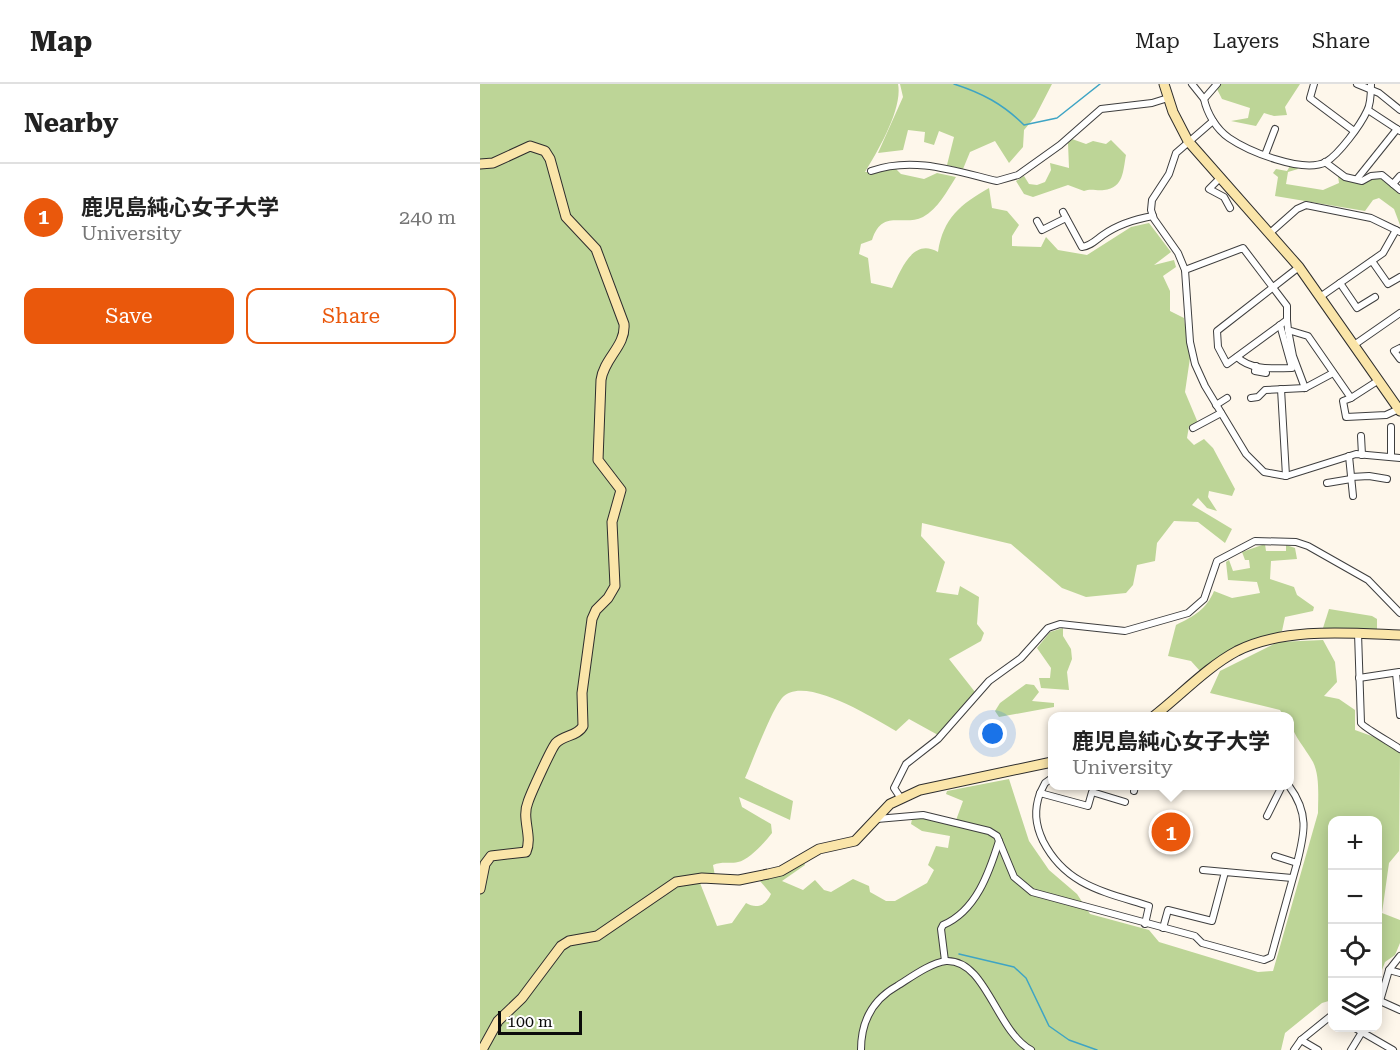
<!DOCTYPE html>
<meta charset="utf-8">
<style>
:root{--surface:#fff;--page:#f6f6f6;--text:#222;--muted:#767676;--line:#e0e0e0;--accent:#ea580c}
body{margin:0;font-family:"Roboto Serif","Noto Sans JP",serif;background:var(--page);color:var(--text)}
.controls{position:absolute;right:18px;bottom:18px;display:grid;overflow:hidden;border-radius:12px;box-shadow:0 3px 15px #0003}
.controls button{width:54px;height:54px;display:grid;place-items:center;padding:0;border:0;border-bottom:2px solid var(--line);background:var(--surface);color:var(--text);font:30px sans-serif}
.scale{position:absolute;left:18px;bottom:15px;width:84px;box-sizing:border-box;padding-left:6px;border:3px solid #0b0b0b;border-top:0;font-size:16px;line-height:21px;white-space:nowrap;color:#0b0b0b;-webkit-text-stroke:4px #fff;paint-order:stroke}
.you{position:absolute;left:513px;top:650px;width:21px;height:21px;margin:-15px;border:4px solid #fff;border-radius:50%;background:#1a73e8;box-shadow:0 0 0 9px #1a73e833}
.badge{display:grid;place-items:center;width:39px;height:39px;border-radius:50%;background:var(--accent);color:#fff;font-size:20px;font-weight:700}
.pin{position:absolute;translate:-50% -50%;border:3px solid #fff;box-shadow:0 2px 6px #0006}
.popup{position:absolute;left:568px;top:628px;width:246px;height:78px;box-sizing:border-box;display:grid;place-content:center;border-radius:12px;background:var(--surface);filter:drop-shadow(0 2px 4px #0005);font-size:20px;white-space:nowrap;color:var(--muted)}
.popup b{font-size:22px;color:var(--text)}
.popup::after{content:'';position:absolute;left:50%;top:100%;margin-left:-12px;border:12px solid transparent;border-top-color:var(--surface)}
.list{margin:0;padding:0;list-style:none}
h2{display:flex;justify-content:space-between;align-items:center;height:78px;margin:0;padding:0 24px;font-size:26px}
h2 small{font-size:20px;font-weight:400;color:var(--muted)}
.list li{display:grid;grid-template-columns:39px 1fr auto;gap:18px;align-items:center;box-sizing:border-box;height:108px;padding:0 24px;border-top:2px solid var(--line)}
.list b{display:block;font-size:22px;white-space:nowrap}
.list p{margin:0;font-size:20px;white-space:nowrap;color:var(--muted)}
.list em{font-size:20px;font-style:normal;color:var(--muted)}
.actions{display:flex;gap:12px;padding:18px 24px}
.actions a{flex:1;padding:14px 0;border:2px solid var(--accent);border-radius:12px;text-align:center;font-size:21px;color:var(--accent)}
.actions .main{background:var(--accent);color:#fff}
.icon{flex:none;width:33px;height:33px;fill:none;stroke:currentColor;stroke-width:2;stroke-linecap:round;stroke-linejoin:round}
.map{position:relative;flex:none;width:920px;height:966px;overflow:hidden}
header{display:flex;align-items:center;gap:36px;box-sizing:border-box;height:84px;padding:0 30px;background:var(--surface);border-bottom:2px solid var(--line)}
header strong{font-size:28px}
nav{display:flex;gap:33px;margin-inline-start:auto;font-size:21px}
main{display:flex}
aside{flex:1;background:var(--surface)}
.map>svg:first-child{display:block}
.forest{fill:#bdd597}
.lines{fill:none;stroke-linecap:round;stroke-linejoin:round}
.stream{stroke:#3ea4c4;stroke-width:1.5}
.street-casing{stroke:#3e3e3e;stroke-width:8}
.secondary-casing{stroke:#2d2d2d;stroke-width:11}
.street{stroke:#fff;stroke-width:6}
.secondary{stroke:#fae5a9;stroke-width:9}
</style>
<header>
<strong>Map</strong>
<nav><a>Map</a><a>Layers</a><a>Share</a></nav>
</header>
<main>
<aside>
<h2>Nearby<small></small></h2>
<ul class="list">
<li><span class="badge">1</span><div><b>鹿児島純心女子大学</b><p>University</p></div><em>240 m</em></li>
</ul>
<div class="actions"><a class="main">Save</a><a>Share</a></div>
</aside>
<div class="map">
<svg width="920" height="966" viewBox="0 0 920 966">
<rect width="100%" height="100%" fill="#fef7eb"/>
<g class="forest">
<path d="M 0,0 L 418,0 C 423,24 398,67 385,88 L 416,85 L 421,90 L 444,95 L 457,89 L 476,93 C 467,107 458,125 443,133 C 423,143 402,124 392,156 L 381,160 L 379,170 L 388,174 L 391,199 L 412,204 C 421,187 432,153 458,168 C 463,134 481,120 509,104 L 512,124 L 527,127 L 539,141 L 532,152 L 532,162 L 561,163 L 566,153 L 578,166 L 607,171 L 651,143 L 669,139 L 691,168 L 674,181 L 694,176 L 696,183 L 683,192 L 690,207 L 690,227 L 704,234 L 710,274 L 705,308 L 718,339 L 709,342 L 707,354 L 714,361 L 724,355 L 733,364 L 755,405 L 752,412 L 729,407 L 728,413 L 737,427 L 727,424 L 718,414 L 712,421 L 752,445 L 745,459 L 718,438 L 694,437 L 677,459 L 675,477 L 657,481 L 653,501 L 646,509 L 606,513 L 582,504 L 531,460 L 442,439 L 441,452 L 465,478 L 456,508 L 478,511 L 480,502 L 499,513 L 497,540 L 504,549 L 501,557 L 469,575 L 495,608 L 458,651 L 429,635 L 416,647 C 395,635 323,589 302,614 C 291,627 273,676 265,694 L 313,717 L 310,736 L 259,713 L 262,723 L 291,740 L 292,749 C 285,758 269,776 258,778 C 249,780 242,777 233,781 L 235,792 L 220,799 L 237,842 L 252,839 L 266,819 C 276,825 286,822 291,810 L 280,797 L 299,792 L 324,779 L 325,781 L 302,797 L 323,806 L 335,796 L 344,806 L 351,808 L 373,795 L 389,802 L 390,808 L 406,817 L 415,817 L 447,799 L 454,786 L 448,781 L 456,762 L 468,764 L 470,752 L 442,747 L 431,740 L 432,735 L 445,733 L 475,739 L 483,717 L 466,710 L 467,707 L 529,695 L 549,757 L 569,786 L 597,810 L 610,830 L 669,846 L 679,858 L 778,888 L 793,887 L 838,729 C 838,713 840,692 833,678 C 825,663 810,649 810,632 L 804,632 L 800,626 L 730,609 L 740,587 L 798,558 L 843,556 L 855,578 L 857,598 L 844,612 L 859,615 L 875,626 L 875,646 L 897,654 L 920,669 L 919,767 L 909,779 L 902,829 L 920,836 L 920,859 L 915,871 L 905,878 L 898,897 L 898,736 L 852,736 L 852,916 L 842,919 L 805,949 L 801,966 L 0,966 Z"/>
<polygon points="420,0 572,0 555,33 544,46 543,63 529,79 515,57 490,68 483,85 467,81 474,53 459,47 454,61 444,58 445,48 428,46 423,66 398,69 423,13"/>
<polygon points="741,0 820,0 805,23 807,31 794,32 784,29 776,42 751,37 768,34 770,24 742,15 737,5"/>
<path d="M 592,55 L 606,60 L 613,57 L 626,60 L 631,56 L 646,71 C 643,86 644,104 624,106 C 616,107 611,104 604,107 L 588,101 L 553,113 L 544,110 L 536,97 L 544,92 L 549,100 L 557,101 L 565,98 L 571,86 L 570,79 L 589,84 L 588,59 Z"/>
<polygon points="810,82 816,82 818,85 808,88 806,100 843,106 859,99 858,92 883,99 899,93 920,109 920,141 914,125 899,114 893,116 885,127 795,112 798,93 793,89 796,85 807,87"/>
<path d="M 785,460 L 786,467 L 806,467 L 806,461 L 815,464 L 817,475 L 791,477 L 790,495 L 814,503 L 817,511 L 834,523 L 833,527 L 805,533 L 802,547 L 745,569 L 720,587 L 711,577 L 688,572 L 696,541 C 714,532 726,526 734,507 L 752,514 L 780,509 L 777,498 L 748,496 L 746,478 L 749,476 L 753,487 L 770,484 L 769,476 L 765,476 L 762,468 Z"/>
<polygon points="849,525 892,532 897,535 897,545 843,544"/>
<polygon points="583,544 583,552 591,565 592,575 587,588 589,606 561,604 559,594 570,594 571,584 557,564 570,548"/>
<polygon points="546,600 554,601 559,608 552,617 574,619 574,623 519,633 515,627 520,619"/>
</g>
<g class="lines">
<g class="stream">
<path d="M 474,0 C 502,9 523,20 544,41 L 577,34 L 620,0"/>
<polyline points="479,870 534,883 546,894 569,942 589,956 617,966"/>
</g>
<g class="street-casing">
<g id="street">
<polyline points="712,0 724,15"/>
<path d="M 737,0 L 724,15 C 727,29 736,45 749,54 C 768,67 823,90 846,78 C 859,70 880,42 887,27 C 891,20 891,8 891,0"/>
<polyline points="834,0 830,14 874,47"/>
<polyline points="877,0 899,9 920,26"/>
<polyline points="888,26 920,47"/>
<polyline points="733,37 696,69 689,90 672,116 671,126 674,135 698,169 705,186 710,258 715,280 725,302 766,370 784,388 806,392 876,370 920,374"/>
<polyline points="785,71 795,45"/>
<polyline points="845,78 865,93 882,97 891,92 902,91 920,106"/>
<path d="M 391,87 C 433,72 475,87 517,97 L 538,91 L 580,61 L 621,25 L 672,19 L 688,14"/>
<polyline points="740,94 729,105 744,113 750,124"/>
<polyline points="877,95 917,45"/>
<polyline points="913,100 920,92"/>
<path d="M 583,128 L 602,163 C 611,162 616,156 623,151 C 637,141 656,135 673,132"/>
<polyline points="557,137 562,146 586,134"/>
<polyline points="791,148 817,125 826,121 891,134 920,148"/>
<polyline points="892,177 908,200 920,193"/>
<polyline points="705,186 763,164 807,222 807,236 747,280 738,263 737,247 819,183"/>
<polyline points="860,199 877,224 895,213"/>
<polyline points="840,213 903,169 916,146"/>
<polyline points="807,236 808,246 828,252 871,314 899,296"/>
<polyline points="808,246 813,272 825,304 853,289"/>
<polyline points="874,261 920,229"/>
<polyline points="920,264 914,267 920,275"/>
<path d="M 757,273 C 772,287 793,284 812,284 L 800,241"/>
<polyline points="776,282 775,287 786,289"/>
<polyline points="801,305 806,392"/>
<polyline points="771,314 778,313 785,306 825,304"/>
<polyline points="871,314 863,317 866,333 906,331 919,325"/>
<polyline points="736,321 747,314"/>
<polyline points="713,344 741,329"/>
<polyline points="881,352 882,371"/>
<polyline points="869,372 873,412"/>
<polyline points="911,373 911,343"/>
<polyline points="871,393 889,392 907,395"/>
<polyline points="847,399 871,395"/>
<path d="M 878,549 L 881,639 C 883,643 913,660 920,665"/>
<polyline points="916,589 920,631"/>
<polyline points="879,594 919,588"/>
<polyline points="654,707 655,702"/>
<polyline points="560,709 565,699 572,694"/>
<polyline points="420,713 414,704 426,680 458,655 509,597 541,574 568,544 580,540 645,547 708,529 724,515 737,477 775,457 816,458 828,462 888,496 920,529"/>
<path d="M 645,718 L 612,708 L 608,722 L 560,709 C 554,726 555,740 563,757 C 586,802 625,808 669,822 L 665,840"/>
<polyline points="787,732 802,702"/>
<polyline points="397,735 443,731 509,747 517,752 534,793 552,808 715,852 722,859 784,876 791,873 817,779"/>
<path d="M 795,772 L 817,779 C 825,748 829,729 809,702"/>
<polyline points="723,786 745,788"/>
<polyline points="683,844 688,826 732,837 745,788 812,794"/>
<path d="M 465,877 L 461,845 L 463,841 C 496,827 509,789 519,757"/>
<polyline points="909,886 920,889"/>
<polyline points="900,917 920,926"/>
<polyline points="898,918 900,917 909,886 920,872"/>
<polyline points="875,944 913,966"/>
<path d="M 381,966 C 381,938 392,916 417,902 C 430,894 450,879 466,877 C 506,875 516,947 551,966"/>
<polyline points="814,966 821,956"/>
<polyline points="838,966 821,956 852,931"/>
<polyline points="871,966 882,948"/>
</g>
</g>
<g class="secondary-casing">
<g id="secondary">
<polyline points="684,0 693,28 708,57 819,183 920,327"/>
<path d="M 0,80 L 13,79 L 50,62 L 65,67 L 70,75 L 86,133 L 116,165 L 144,240 C 146,262 124,274 121,296 L 118,376 L 141,406 L 132,438 L 135,502 L 128,514 L 116,526 L 112,535 L 102,609 L 103,642 C 98,652 84,651 76,659 C 72,663 51,709 48,718 C 41,735 53,752 46,768 L 11,772 L 5,780 L 0,805"/>
<path d="M 674,632 C 701,611 727,583 757,567 C 805,543 868,549 920,551"/>
<polyline points="2,966 18,937 42,914 81,862 89,857 117,852 196,798 222,794 259,796 288,790 301,787 339,765 375,757 410,720 440,706 572,678"/>
</g>
</g>
<use href="#street" class="street"/>
<use href="#secondary" class="secondary"/>
</g>
</svg>
<div class="controls">
<button>+</button>
<button>−</button>
<button><svg class="icon" aria-label="locate" viewBox="0 0 24 24"><circle cx="12" cy="12" r="6"/><path d="M12 2v4M12 18v4M2 12h4M18 12h4"/></svg></button>
<button><svg class="icon" aria-label="layers" viewBox="0 0 24 24"><path d="M12 4l9 5-9 5-9-5zM3 14l9 5 9-5"/></svg></button>
</div>
<div class="scale">100 m</div>
<div class="you"></div>
<div class="pin badge" style="left:691px;top:748px">1</div>
<div class="popup"><b>鹿児島純心女子大学</b>University</div>
</div>
</main>
